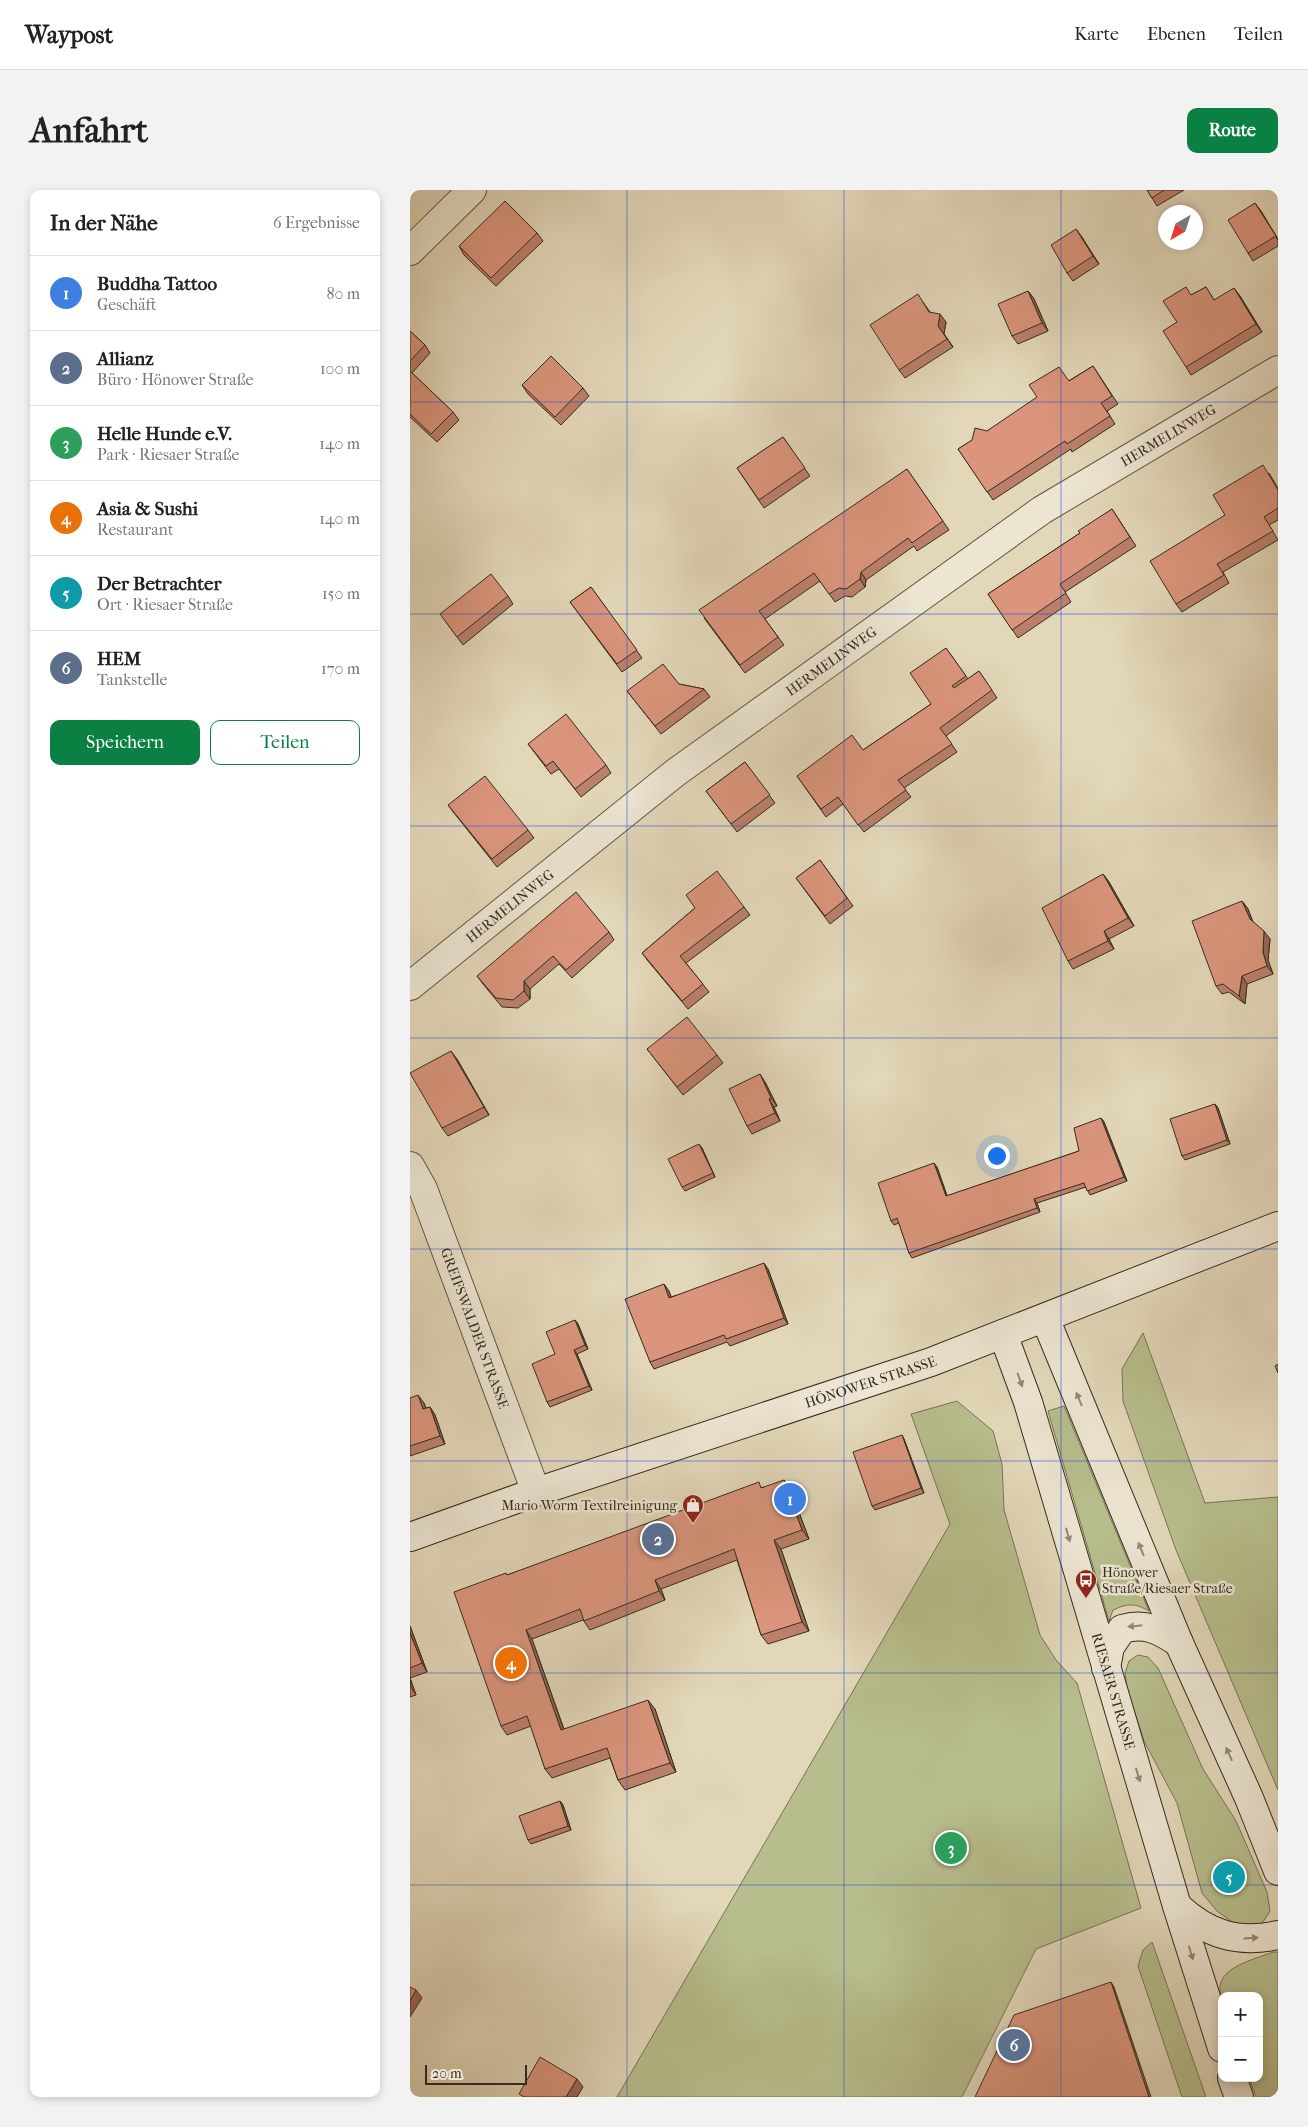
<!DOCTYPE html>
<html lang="de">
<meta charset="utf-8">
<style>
:root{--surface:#fff;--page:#f2f2f2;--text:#222;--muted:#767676;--line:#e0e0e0;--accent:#0b8043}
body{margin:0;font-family:"IM FELL French Canon",serif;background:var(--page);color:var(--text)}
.controls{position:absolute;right:15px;bottom:15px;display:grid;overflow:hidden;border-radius:10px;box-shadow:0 2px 8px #0003}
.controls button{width:45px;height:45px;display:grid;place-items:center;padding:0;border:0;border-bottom:1px solid var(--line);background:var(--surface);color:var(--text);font:25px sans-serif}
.compass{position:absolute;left:748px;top:15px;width:45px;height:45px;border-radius:50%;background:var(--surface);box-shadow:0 2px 8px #0003;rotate:219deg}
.scale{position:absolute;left:15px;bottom:12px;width:102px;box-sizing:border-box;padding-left:5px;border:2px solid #372c1f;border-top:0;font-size:14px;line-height:18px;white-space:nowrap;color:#372c1f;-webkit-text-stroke:4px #ece5d2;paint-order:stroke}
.you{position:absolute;left:586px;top:965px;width:18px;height:18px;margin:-12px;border:4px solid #fff;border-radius:50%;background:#1a73e8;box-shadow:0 0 0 8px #1a73e833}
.badge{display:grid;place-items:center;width:32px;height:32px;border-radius:50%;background:var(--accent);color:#fff;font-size:16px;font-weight:700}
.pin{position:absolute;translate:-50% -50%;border:2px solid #fff;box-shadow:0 1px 5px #0006}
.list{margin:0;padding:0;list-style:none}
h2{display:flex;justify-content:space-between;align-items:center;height:65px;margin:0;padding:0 20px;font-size:21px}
h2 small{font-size:16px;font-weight:400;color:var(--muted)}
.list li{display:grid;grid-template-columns:32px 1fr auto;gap:15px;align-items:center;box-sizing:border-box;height:75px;padding:0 20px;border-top:1px solid var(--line)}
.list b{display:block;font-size:19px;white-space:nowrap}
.list p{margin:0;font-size:16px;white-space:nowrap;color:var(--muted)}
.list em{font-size:16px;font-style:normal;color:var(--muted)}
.actions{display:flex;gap:10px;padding:15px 20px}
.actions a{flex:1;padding:11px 0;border:1px solid var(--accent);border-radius:10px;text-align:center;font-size:18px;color:var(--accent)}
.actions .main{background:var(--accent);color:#fff}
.map{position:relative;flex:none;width:868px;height:1907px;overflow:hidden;border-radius:10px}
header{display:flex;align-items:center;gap:30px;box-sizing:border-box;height:70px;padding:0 25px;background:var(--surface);border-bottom:1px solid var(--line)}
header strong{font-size:24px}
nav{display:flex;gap:28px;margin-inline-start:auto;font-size:18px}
.intro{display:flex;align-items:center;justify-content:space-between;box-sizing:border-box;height:120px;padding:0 30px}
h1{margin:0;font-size:35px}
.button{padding:12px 22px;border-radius:10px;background:var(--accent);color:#fff;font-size:18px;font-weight:700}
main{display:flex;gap:30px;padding:0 30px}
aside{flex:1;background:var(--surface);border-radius:10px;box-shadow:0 2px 8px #0003}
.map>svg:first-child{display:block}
.green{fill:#b7bd8c;stroke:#777456}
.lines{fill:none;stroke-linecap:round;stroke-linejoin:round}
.street-casing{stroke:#625746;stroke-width:30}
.secondary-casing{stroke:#372c1f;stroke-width:30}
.street{stroke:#ece5d2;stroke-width:28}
.secondary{stroke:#ece5d2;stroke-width:28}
.wall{fill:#bb806b;stroke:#372c1f}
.shaded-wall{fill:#996857;stroke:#372c1f}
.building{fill:#da957c;stroke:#372c1f}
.oneway{fill:#928878}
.grid{fill:none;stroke:#1d4ed8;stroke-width:1;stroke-opacity:0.55}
.labels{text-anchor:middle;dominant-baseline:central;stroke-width:5;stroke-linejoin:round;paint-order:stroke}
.street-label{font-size:14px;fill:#372c1f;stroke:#ece5d2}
.poi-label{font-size:14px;fill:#372c1f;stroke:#ece5d2;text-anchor:end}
</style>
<header>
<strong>Waypost</strong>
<nav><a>Karte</a><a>Ebenen</a><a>Teilen</a></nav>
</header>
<div class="intro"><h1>Anfahrt</h1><a class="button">Route</a></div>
<main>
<aside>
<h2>In der Nähe<small>6 Ergebnisse</small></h2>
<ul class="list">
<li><span class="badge" style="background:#3f7fe0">1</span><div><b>Buddha Tattoo</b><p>Geschäft</p></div><em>80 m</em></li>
<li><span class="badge" style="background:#5c6f8a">2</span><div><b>Allianz</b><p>Büro · Hönower Straße</p></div><em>100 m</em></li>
<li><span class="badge" style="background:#2e9e5b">3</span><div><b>Helle Hunde e.V.</b><p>Park · Riesaer Straße</p></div><em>140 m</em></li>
<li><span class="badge" style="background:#e8710a">4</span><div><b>Asia &amp; Sushi</b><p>Restaurant</p></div><em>140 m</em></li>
<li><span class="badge" style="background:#0f9aa8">5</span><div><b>Der Betrachter</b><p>Ort · Riesaer Straße</p></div><em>150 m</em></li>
<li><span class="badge" style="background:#5c6f8a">6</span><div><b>HEM</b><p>Tankstelle</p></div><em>170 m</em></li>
</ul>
<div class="actions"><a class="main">Speichern</a><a>Teilen</a></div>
</aside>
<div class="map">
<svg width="868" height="1907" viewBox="0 0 868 1907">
<rect width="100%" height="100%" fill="#e2d7b9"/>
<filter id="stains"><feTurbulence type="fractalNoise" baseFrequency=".004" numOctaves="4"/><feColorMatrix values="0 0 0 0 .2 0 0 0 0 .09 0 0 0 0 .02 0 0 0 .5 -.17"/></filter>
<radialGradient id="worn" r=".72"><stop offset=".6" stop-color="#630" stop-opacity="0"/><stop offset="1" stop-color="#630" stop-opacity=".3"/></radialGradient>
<g class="green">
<polygon points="733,1143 795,1313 868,1307 868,1600 766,1360 713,1211 712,1179"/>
<polygon points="547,1211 583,1241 592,1274 594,1320 630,1445 646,1470 667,1493 731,1718 626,1759 552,1907 207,1907 540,1334 501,1224"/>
<path d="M 654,1216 L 739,1421 C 725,1413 718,1413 703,1420 L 699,1431 L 638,1221 Z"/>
<polygon points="728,1465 738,1467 748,1478 793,1579 826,1631 857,1702 860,1721 853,1732 848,1736 825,1734 807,1721 792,1703 767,1613 734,1551 717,1498 715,1484 719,1471"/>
<polygon points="742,1752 796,1907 772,1907 728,1776 733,1760"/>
<path d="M 863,1762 L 868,1762 L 868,1907 L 846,1907 L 839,1888 L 849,1888 L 849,1806 L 812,1806 L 812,1810 C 800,1778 841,1771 863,1762 Z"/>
</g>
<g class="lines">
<g class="street-casing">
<g id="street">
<polyline points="0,61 62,0"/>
<path id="s1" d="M 0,796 L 265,583 L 632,320 L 868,180"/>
<path id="s2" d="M 0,976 L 13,999 L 126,1302"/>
</g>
</g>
<g class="secondary-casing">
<g id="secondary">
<polyline points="635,1128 769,1453 839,1608 868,1681"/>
<path id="s3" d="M 593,1144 L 618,1212 L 767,1716 L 812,1858"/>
<path id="s4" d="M 0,1347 L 126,1302 L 521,1172 L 868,1036"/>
<path d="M 696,1478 L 700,1457 L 712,1439 C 735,1432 750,1440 769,1453"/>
<path d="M 767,1716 C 797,1744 827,1754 868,1745"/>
<polyline points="822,1888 829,1907"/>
</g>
</g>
<use href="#street" class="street"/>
<use href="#secondary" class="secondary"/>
</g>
<g class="wall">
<polygon points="737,0 774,0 747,16"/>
<polygon points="851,21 868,49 868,56 843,71 838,63"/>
<polygon points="666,39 689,74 663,91 657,83"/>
<polygon points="127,43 133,51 86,96 54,65 49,56"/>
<polygon points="796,97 804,110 830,106 852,142 781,185 776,177 767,132 781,105"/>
<polygon points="618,101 624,109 638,141 608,154 602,146"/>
<polygon points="513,112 520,122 536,132 534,144 543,157 495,188 489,180"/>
<polygon points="0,141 15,155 20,163 2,183 43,222 49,230 27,252 0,227"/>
<polygon points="683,176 708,214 697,221 705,234 662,262 661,259 583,310 548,259 577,241"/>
<polygon points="112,195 173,198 179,206 151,235 118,204"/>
<polygon points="373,247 400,286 354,318 327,278"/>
<polygon points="497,279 539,340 507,361 504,356 456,390 455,397 442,407 435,406 425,412 410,391 355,429 374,455 335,483 294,428"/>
<polygon points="859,283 868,298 868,330 859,335 868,350 813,382 819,393 772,422 766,414 815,325"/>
<polygon points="702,319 726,356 655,402 661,412 608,448 578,404 670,343"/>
<polygon points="181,397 232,468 212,482 160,412"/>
<polygon points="98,406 103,414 53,455 36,432"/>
<polygon points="536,458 558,489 569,481 587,508 536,546 547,562 494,598 501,607 454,642 433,614 416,627 387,586 453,560 521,514"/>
<polygon points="269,494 294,499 300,507 251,544 217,501"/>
<polygon points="118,554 196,575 201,583 171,607 149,579 141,584"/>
<polygon points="335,572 365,613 327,642 296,601"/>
<polygon points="38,615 118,640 124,648 87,677 44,623"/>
<polygon points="410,670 443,716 420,734 386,688"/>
<polygon points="693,684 699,692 724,736 699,749 704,759 663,779 658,771"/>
<polygon points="832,711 838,719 843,732 860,749 858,770 863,784 837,794 835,814 819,802 812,804 806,796"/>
<polygon points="334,717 340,725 276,773 299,802 278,819 238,771 232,763 285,718"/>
<polygon points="199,742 204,750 162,788 149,774 120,799 120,809 108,818 92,817 73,794 67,786"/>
<polygon points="237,859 307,865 313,873 273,905"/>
<polygon points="47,869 79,925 38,946 32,938"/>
<polygon points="355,892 367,916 364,917 370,931 342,944 337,936"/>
<polygon points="805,914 808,918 820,954 775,970 772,966"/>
<polygon points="691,928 694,932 717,991 680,1005 676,997 627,1013 630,1022 502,1068 499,1063 489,1033 484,1035 481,1031 527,977 537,1006 669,961"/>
<polygon points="292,958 305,987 275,1001 272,997"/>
<polygon points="358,1079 378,1134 320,1156 317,1152 244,1179 240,1172 259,1101 261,1107"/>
<polygon points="165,1130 168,1134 178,1159 167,1164 182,1200 140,1217 137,1212 145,1164"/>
<polygon points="0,1208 14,1213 16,1218 20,1217 25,1225 35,1254 0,1266"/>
<polygon points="494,1249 514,1303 465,1320 462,1316"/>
<polygon points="353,1297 380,1299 399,1349 371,1359 399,1441 358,1454 351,1445 327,1370 251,1399 255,1410 180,1440 173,1430 122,1449 154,1539 245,1519 266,1582 215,1600 208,1590 200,1568 142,1588 135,1579 121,1536 97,1545 91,1536 97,1385"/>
<polygon points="0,1436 17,1482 0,1488"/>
<polygon points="0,1488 6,1505 0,1507"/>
<polygon points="150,1611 153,1615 161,1640 121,1654 118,1650"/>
</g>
<g class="shaded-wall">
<polygon points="845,13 851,21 868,50"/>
<polygon points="666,39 672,47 689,74 683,66"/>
<polygon points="824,98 830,106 852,142 846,134"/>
<polygon points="618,101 624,109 638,141 632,133"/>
<polygon points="530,124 536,132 534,144 543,157 528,136"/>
<polygon points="451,382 456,390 455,397 450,389"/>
<polygon points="693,684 699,692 724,736 718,728"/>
<polygon points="832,711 838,719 845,738 840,729"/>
<polygon points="694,741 699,749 704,759 698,751"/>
<polygon points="854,741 860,749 858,770 863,784 857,776 853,762"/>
<polygon points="832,786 837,794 835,814 829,806"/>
<polygon points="114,791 120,799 120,809 114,801"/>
<polygon points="41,861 47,869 79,925 74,917"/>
<polygon points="350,884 355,892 367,916 361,908"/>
<polygon points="359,909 364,917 370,931 365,923"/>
<polygon points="805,914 808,918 820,954 817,950"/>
<polygon points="691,928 694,932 717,991 714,987"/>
<polygon points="289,954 292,958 305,987 303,983"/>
<polygon points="524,973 527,977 539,1011 536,1006"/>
<polygon points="624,1009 627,1013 630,1022 627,1018"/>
<polygon points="354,1073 358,1079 378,1134 374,1128"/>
<polygon points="254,1094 259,1101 264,1114 259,1108"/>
<polygon points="165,1130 168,1134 178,1159 175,1155"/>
<polygon points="164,1160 167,1164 182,1200 179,1196"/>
<polygon points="8,1205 14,1213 19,1227 13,1219"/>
<polygon points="20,1217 25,1225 35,1254 30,1246"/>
<polygon points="492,1245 494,1249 514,1303 511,1298"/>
<polygon points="374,1290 380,1299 399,1349 392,1340"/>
<polygon points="364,1350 371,1359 399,1441 392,1432"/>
<polygon points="245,1390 251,1399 255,1410 249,1401"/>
<polygon points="0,1436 17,1482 12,1473 0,1443"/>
<polygon points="116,1440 122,1449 157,1549 151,1540"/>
<polygon points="0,1488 6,1505 1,1497"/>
<polygon points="238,1510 245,1519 266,1582 260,1573"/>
<polygon points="150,1611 153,1615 161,1640 158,1636"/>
<polygon points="701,1792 704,1797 741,1907 739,1907"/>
<polygon points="6,1800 12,1808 0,1827 0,1811"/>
<polygon points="167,1889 173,1897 167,1907 156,1907"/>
</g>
<g class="building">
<polygon points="737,0 754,0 742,8"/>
<polygon points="95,11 127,43 81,88 49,56"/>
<polygon points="845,13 866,46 838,63 818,30"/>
<polygon points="666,39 683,66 657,83 641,55"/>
<polygon points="776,97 781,105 796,97 804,110 824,98 846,134 776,177 753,141 767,132 753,111"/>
<polygon points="618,101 632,133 602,146 588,114"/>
<polygon points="508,104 519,122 530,124 528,136 537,149 489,180 460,135"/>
<polygon points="0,141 15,155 0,171"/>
<polygon points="141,166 173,198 145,227 112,195"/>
<polygon points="683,176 702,206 691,213 700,226 657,254 655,251 577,302 548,259 562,250 565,238 577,241 627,207 619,195 649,177 659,191"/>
<polygon points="0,181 43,222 21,244 0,224"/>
<polygon points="373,247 395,278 349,310 327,278"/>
<polygon points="853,275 868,300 868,318 854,327 863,341 807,374 814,385 766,414 740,371 815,325 803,305"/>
<polygon points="497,279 533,331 502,353 498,348 451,382 450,389 436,399 429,398 419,404 404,383 349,421 368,447 330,475 289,420"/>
<polygon points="702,319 720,347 650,394 656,403 602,440 578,404 670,343 668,341"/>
<polygon points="81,384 98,406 47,447 30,424"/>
<polygon points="181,397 227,460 207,474 160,412"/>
<polygon points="536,458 556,486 542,496 544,498 569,481 582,500 530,538 542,554 488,590 496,600 448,635 428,607 411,619 387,586 442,545 453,560 521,514 500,483"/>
<polygon points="253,474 269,494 294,499 245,536 217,501"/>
<polygon points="156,524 196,575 165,599 143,571 136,576 118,554"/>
<polygon points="335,572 360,605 321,634 296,601"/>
<polygon points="75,586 118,640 82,669 38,615"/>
<polygon points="410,670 437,708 415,726 386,688"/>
<polygon points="307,681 334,717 270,766 293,794 272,811 232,763 285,718 276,705"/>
<polygon points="693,684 718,728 694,741 698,751 658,771 632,718"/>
<polygon points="166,702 199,742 156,780 143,766 114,791 114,801 103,810 86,808 67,786"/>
<polygon points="832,711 840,729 854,741 853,762 857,776 832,786 829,806 813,794 806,796 782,731"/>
<polygon points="277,827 307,865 267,897 237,859"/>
<polygon points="41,861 74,917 32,938 0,883"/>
<polygon points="350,884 361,908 359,909 365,923 337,936 319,899"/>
<polygon points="805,914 817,950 772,966 760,929"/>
<polygon points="691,928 714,987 677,1001 674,993 624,1009 627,1018 499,1063 487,1028 481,1031 468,993 524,973 536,1006 669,961 664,938"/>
<polygon points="289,954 303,983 272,997 258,969"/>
<polygon points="354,1073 374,1128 316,1149 314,1145 240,1172 215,1109 254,1094 259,1108"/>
<polygon points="165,1130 175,1155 164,1160 179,1196 137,1212 122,1174 145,1164 136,1142"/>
<polygon points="868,1174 868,1183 865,1176"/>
<polygon points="8,1205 13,1219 20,1217 30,1246 0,1256 0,1208"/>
<polygon points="492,1245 511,1298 462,1316 443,1262"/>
<polygon points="374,1290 392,1340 364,1350 392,1432 351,1445 324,1359 245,1390 249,1401 174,1431 170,1419 116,1440 151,1540 238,1510 260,1573 208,1590 197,1558 135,1579 117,1526 91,1536 44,1402 96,1383 97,1385 349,1292 351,1298"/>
<polygon points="0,1443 12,1473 0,1478"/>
<polygon points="150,1611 158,1636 118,1650 109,1626"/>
<polygon points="701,1792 739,1907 565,1907 604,1825"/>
<polygon points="0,1797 6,1800 0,1811"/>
<polygon points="130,1867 167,1889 156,1907 114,1907 109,1904"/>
</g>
<defs><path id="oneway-solid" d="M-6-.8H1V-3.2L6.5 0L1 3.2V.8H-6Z" transform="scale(1.25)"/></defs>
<g class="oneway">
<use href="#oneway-solid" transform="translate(610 1190) rotate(70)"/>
<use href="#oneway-solid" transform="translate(669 1209) rotate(-112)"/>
<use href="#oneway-solid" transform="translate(658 1345) rotate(74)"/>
<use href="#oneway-solid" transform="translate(731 1359) rotate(-112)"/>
<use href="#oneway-solid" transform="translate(725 1436) rotate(174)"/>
<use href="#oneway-solid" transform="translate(819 1564) rotate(-114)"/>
<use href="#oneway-solid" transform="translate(728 1585) rotate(73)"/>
<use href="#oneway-solid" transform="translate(841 1748) rotate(-4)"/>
<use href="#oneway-solid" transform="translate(781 1763) rotate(73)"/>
</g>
<path class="grid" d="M 217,0 L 217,1907M 434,0 L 434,1907M 651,0 L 651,1907M 0,212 L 868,212M 0,424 L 868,424M 0,636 L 868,636M 0,848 L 868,848M 0,1059 L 868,1059M 0,1271 L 868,1271M 0,1483 L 868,1483M 0,1695 L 868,1695"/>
<defs>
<g id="shop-pin" transform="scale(1.125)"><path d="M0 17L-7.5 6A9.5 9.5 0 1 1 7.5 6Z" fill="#8f2418" stroke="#ece5d2"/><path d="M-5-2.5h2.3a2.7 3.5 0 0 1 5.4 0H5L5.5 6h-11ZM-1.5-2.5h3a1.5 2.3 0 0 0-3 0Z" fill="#fff"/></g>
<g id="bus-pin" transform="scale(1.125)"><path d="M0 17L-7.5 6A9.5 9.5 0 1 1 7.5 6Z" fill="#8f2418" stroke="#ece5d2"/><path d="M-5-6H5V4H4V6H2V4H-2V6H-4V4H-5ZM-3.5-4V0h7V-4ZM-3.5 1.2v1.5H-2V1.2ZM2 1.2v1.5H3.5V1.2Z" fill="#fff"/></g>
</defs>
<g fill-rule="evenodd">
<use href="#shop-pin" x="283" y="1315"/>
<use href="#bus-pin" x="676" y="1390"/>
</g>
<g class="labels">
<g class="street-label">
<text stroke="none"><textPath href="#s1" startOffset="938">HERMELINWEG</textPath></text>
<text stroke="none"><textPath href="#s1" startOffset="532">HERMELINWEG</textPath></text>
<text stroke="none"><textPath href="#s1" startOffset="128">HERMELINWEG</textPath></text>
<text stroke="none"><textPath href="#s2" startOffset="175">GREIFSWALDER STRASSE</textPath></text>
<text stroke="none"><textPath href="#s4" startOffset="486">HÖNOWER STRASSE</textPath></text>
<text stroke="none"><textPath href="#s3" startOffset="374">RIESAER STRASSE</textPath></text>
</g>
<g class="poi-label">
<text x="267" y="1315">Mario Worm Textilreinigung</text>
<text x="692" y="1382" text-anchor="start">Hönower<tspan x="692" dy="16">Straße/Riesaer Straße</tspan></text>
</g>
</g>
<rect width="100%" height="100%" filter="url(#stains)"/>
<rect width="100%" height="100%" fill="url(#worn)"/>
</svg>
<div class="controls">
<button>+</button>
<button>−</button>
</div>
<svg class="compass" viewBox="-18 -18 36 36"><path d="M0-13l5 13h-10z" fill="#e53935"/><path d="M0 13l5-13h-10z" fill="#767676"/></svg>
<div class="scale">20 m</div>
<div class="you"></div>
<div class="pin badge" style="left:380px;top:1309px;background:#3f7fe0">1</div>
<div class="pin badge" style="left:248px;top:1349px;background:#5c6f8a">2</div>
<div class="pin badge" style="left:541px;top:1658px;background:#2e9e5b">3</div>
<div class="pin badge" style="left:101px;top:1473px;background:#e8710a">4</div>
<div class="pin badge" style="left:819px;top:1687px;background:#0f9aa8">5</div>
<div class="pin badge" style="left:604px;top:1855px;background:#5c6f8a">6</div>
</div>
</main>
